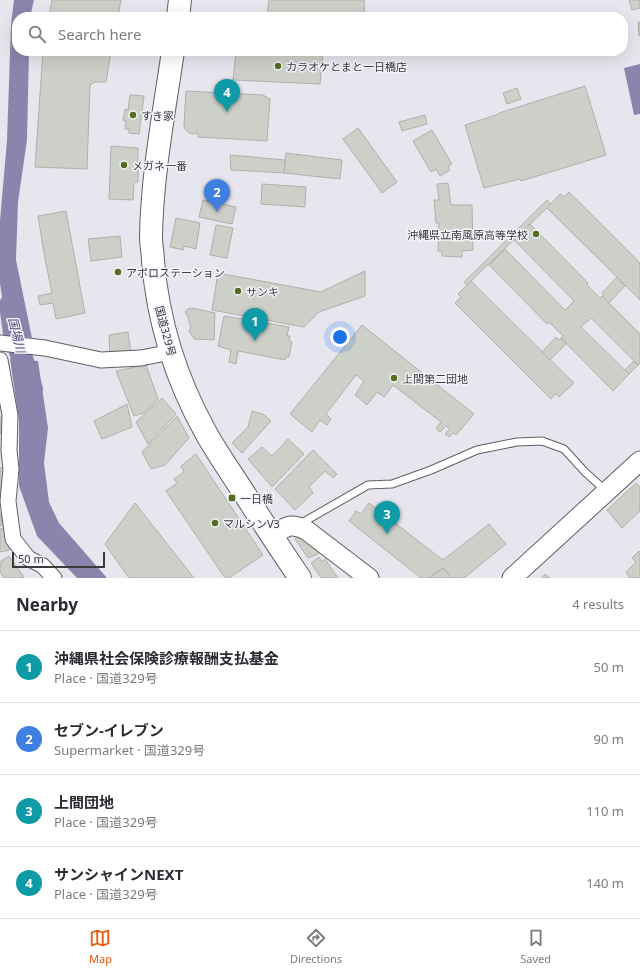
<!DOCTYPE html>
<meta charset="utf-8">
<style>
:root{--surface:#fff;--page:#f2f2f3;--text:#2b2b33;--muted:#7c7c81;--line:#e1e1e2;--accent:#ea580c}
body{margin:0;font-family:"Noto Sans","Noto Sans JP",sans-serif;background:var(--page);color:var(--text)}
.scale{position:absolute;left:12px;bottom:10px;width:93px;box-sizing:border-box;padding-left:4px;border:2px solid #3a393c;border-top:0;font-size:11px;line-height:14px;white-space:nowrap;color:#3a393c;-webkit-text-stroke:3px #f5f3fb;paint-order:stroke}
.you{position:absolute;left:340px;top:337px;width:14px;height:14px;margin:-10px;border:3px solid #fff;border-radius:50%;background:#1a73e8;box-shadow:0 0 0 6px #1a73e833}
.badge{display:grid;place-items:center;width:26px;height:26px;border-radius:50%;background:var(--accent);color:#fff;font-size:13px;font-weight:700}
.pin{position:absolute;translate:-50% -33px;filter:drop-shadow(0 1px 2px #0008)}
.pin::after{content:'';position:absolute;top:21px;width:14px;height:12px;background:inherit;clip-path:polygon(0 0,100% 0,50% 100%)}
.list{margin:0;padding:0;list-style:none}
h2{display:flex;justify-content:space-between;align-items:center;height:52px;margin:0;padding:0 16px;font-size:17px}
h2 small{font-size:13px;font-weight:400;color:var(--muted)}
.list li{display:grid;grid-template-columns:26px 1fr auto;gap:12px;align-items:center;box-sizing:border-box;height:72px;padding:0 16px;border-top:1px solid var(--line)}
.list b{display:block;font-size:15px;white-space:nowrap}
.list p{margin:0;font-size:13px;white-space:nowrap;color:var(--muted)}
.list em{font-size:13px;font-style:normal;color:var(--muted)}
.icon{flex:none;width:22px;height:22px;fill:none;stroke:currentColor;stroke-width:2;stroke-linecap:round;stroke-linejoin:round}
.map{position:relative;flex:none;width:640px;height:578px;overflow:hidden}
.search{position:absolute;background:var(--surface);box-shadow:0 4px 16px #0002;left:12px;right:12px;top:12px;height:44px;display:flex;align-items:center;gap:10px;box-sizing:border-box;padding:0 14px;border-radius:16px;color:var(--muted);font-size:15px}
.sheet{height:340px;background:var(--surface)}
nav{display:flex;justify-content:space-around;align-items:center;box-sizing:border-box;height:56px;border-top:1px solid var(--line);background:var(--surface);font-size:11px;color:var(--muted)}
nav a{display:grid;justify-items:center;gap:2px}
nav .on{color:var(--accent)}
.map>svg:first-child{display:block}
.water{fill:#8d84ad}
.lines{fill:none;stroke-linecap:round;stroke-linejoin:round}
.river{stroke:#8d84ad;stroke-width:22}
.building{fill:#cdd0c8;stroke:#aeb1aa}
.service-casing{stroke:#615f66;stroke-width:9}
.minor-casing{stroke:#615f66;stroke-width:17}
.tertiary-casing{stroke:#615f66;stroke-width:21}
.trunk-casing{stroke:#615f66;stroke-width:24}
.service{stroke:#fff;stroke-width:7}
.minor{stroke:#fff;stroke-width:15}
.tertiary{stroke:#fff;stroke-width:19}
.trunk{stroke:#fff;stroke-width:22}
.poi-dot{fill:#556d1f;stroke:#f5f3fb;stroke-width:1.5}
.labels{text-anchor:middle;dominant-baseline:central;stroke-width:3;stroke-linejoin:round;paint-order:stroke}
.poi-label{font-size:11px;fill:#3a393c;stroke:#f5f3fb;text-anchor:start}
.street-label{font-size:11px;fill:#3a393c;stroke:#f5f3fb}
.water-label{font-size:12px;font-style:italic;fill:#55457d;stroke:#f5f3fb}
</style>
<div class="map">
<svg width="640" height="578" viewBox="0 0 640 578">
<rect width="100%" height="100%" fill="#e7e6ee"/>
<g class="water">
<polygon points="14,0 34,0 30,17 17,17 17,51 29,51 27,140 18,202 16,260 32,338 8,333 0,284 0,221 7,140 11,24"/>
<polygon points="640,64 640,114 634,115 624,68"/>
<polygon points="10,359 38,361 48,428 44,463 49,502 59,523 107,578 77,578 37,536 19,486 19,421"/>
</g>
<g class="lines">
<polyline class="river" points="10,305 14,333 32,389"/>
</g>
<g class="building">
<polygon points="52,0 121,0 118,17 49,17"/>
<polygon points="269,0 364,0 365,17 327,17 302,14 301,17 267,17"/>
<polygon points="629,0 640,0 640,8 632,10"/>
<polygon points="638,22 640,22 640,36 639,36"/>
<polygon points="43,51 111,51 106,82 95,82 90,85 87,169 35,167"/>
<polygon points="236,51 289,51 301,53 301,51 323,51 320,84 233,80"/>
<polygon points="585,86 606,155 521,181 520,179 484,188 465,125 499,114 499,113"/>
<polygon points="517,88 521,99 507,104 503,93"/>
<polygon points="186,91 263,95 270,99 267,141 198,137 198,133 192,134 188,132 185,129 184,125"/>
<polygon points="130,95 144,96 139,134 129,133 129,129 125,129 126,121 123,120 125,109 128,110"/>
<polygon points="425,115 427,124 402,131 399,122"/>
<polygon points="358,128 397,182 382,193 343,139"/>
<polygon points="432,130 452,164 448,166 450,170 440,176 436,169 431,172 413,141"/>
<polygon points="111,146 138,148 138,182 134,182 133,200 109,199"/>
<polygon points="286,153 342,160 340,179 284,173"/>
<polygon points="230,155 285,160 284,173 231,170"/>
<polygon points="448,183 451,205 472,205 473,250 462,251 462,257 442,256 442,251 438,251 439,223 436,223 434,200 439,200 437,184"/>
<polygon points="262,184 306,187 305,207 261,204"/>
<polygon points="569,192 640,263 640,300 547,208 560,194 564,197"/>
<polygon points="203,200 236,207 232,224 199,217"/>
<polygon points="547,200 551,204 467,285 464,282"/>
<polygon points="66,211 85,313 56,319 53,303 40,305 38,296 52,293 45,259 38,216"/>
<polygon points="176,218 200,223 196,249 184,246 183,250 170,247"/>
<polygon points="530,224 588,283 587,285 600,298 602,296 640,334 640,363 638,365 591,318 581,327 629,374 613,391 561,338 563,336 549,322 547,324 489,265 505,249 565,310 574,301 514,240"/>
<polygon points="216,225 233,228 227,258 210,255"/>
<polygon points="120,236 122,257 91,261 88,239"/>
<polygon points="365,271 365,296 319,312 304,327 212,310 218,273 321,292"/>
<polygon points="617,277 625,286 609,303 602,296 604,295 602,293"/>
<polygon points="471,281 574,383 559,397 556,394 551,399 455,303 461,297 458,294"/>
<polygon points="192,308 215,313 214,340 194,339 193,336 191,335 189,330 191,328 188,317 185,312 188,309"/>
<polygon points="224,316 289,327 287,336 290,336 289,340 292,342 289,357 286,357 285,360 238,351 236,364 229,362 231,350 218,346"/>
<polygon points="362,325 474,414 456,435 453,433 449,437 445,434 450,429 446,426 440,432 436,428 441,422 393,385 384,397 377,392 367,405 355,395 364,381 356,375 326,414 331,419 327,425 320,420 312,432 290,414"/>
<polygon points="128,332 131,355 110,356 109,335"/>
<polygon points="556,337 558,340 561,338 566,344 550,360 542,352"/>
<polygon points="634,361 638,365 629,374 625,370"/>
<polygon points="146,365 158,399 144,413 134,416 116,371"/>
<polygon points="162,398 176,414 148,444 136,422"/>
<polygon points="127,404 132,427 102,439 94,421"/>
<polygon points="252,411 263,414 271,421 242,453 232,443 248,427"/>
<polygon points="177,416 189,438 165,465 151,469 142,452"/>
<polygon points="0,417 4,419 1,434 0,433"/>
<polygon points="288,439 304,454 272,487 248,459 262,447 272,456"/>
<polygon points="313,450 337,474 333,478 325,471 309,487 313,493 295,510 275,489"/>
<polygon points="196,454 263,555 229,578 225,578 166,491 177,483 174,479 184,472 181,466"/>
<polygon points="7,466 5,498 0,498 0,468"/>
<polygon points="636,483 640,487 640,511 622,528 607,510"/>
<polygon points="135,503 194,578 129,578 105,544"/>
<polygon points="369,503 443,560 489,524 506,544 464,578 452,578 443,568 429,578 421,578 349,521 356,511 361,514"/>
<polygon points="0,513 3,525 0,526"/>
<polygon points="3,528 10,550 0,552 0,529"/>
<polygon points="298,535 311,546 313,543 321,551 318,554 308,558 295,539"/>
<polygon points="639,551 640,552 640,578 630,578 626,572 636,562 632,558"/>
<polygon points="9,556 24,577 21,578 4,578 0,572 0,562"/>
<polygon points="319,557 322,562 325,559 338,578 321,578 311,563"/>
<polygon points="443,568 452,578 429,578"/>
<polygon points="545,574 550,578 542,578"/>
</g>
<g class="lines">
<g class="service-casing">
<polyline id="service" points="300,524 368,485 392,484 431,470 477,450 517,442 542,441 564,449 585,472 606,491"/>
</g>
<g class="minor-casing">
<g id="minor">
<polyline points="0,343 45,348 101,360 141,358 171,352"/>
<polyline points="0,360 10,415 9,451 11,469 8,501 13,539 28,558 43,566 54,578"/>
</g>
</g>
<g class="tertiary-casing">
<g id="tertiary">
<path d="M 272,536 C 286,527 289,522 306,530 L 369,578"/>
<polyline points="512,578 640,461"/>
</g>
</g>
<g class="trunk-casing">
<g id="trunk">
<polyline points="178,17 180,0"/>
<path d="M 173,51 C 164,113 152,175 151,237 C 151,245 153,253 153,261 C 158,322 177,381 206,433 C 217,453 230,471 242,490 C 261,519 280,549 300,578"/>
</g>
</g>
<use href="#service" class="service"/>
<use href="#minor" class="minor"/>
<use href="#tertiary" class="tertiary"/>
<use href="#trunk" class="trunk"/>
</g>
<g class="poi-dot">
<circle cx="278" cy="66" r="4"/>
<circle cx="133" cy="115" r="4"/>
<circle cx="124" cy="165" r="4"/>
<circle cx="536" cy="234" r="4"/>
<circle cx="118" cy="272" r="4"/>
<circle cx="238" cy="291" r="4"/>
<circle cx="394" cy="378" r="4"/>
<rect x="228" y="494" width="8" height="8" rx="2"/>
<circle cx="215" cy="523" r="4"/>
</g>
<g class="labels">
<g class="poi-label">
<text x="286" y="66">カラオケとまと一日橋店</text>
<text x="141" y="115">すき家</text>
<text x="132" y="165">メガネ一番</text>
<text x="528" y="234" text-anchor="end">沖縄県立南風原高等学校</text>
<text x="126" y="272">アポロステーション</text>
<text x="246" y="291">サンキ</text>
<text x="402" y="378">上間第二団地</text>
<text x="240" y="498">一日橋</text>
<text x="223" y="523">マルシンV3</text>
</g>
<g class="street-label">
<text transform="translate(166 331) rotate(75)">国道329号</text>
</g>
<g class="water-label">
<text transform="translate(17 335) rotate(76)">国場川</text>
</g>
</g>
</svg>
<div class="scale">50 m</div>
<div class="you"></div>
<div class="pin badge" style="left:255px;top:341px;background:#0f9aa8">1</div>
<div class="pin badge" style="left:217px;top:212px;background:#3f7fe0">2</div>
<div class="pin badge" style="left:387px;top:534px;background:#0f9aa8">3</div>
<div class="pin badge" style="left:227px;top:112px;background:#0f9aa8">4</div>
<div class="search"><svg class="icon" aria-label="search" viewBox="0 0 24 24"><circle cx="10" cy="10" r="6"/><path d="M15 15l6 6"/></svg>Search here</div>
</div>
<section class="sheet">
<h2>Nearby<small>4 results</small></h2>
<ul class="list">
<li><span class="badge" style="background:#0f9aa8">1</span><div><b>沖縄県社会保険診療報酬支払基金</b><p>Place · 国道329号</p></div><em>50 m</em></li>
<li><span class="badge" style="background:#3f7fe0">2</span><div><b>セブン-イレブン</b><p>Supermarket · 国道329号</p></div><em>90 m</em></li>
<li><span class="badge" style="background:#0f9aa8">3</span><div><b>上間団地</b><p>Place · 国道329号</p></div><em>110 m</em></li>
<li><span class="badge" style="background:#0f9aa8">4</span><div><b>サンシャインNEXT</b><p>Place · 国道329号</p></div><em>140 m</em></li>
</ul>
</section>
<nav>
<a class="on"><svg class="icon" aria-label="map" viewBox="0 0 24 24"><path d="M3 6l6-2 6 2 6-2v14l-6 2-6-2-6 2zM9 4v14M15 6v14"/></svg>Map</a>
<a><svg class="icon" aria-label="directions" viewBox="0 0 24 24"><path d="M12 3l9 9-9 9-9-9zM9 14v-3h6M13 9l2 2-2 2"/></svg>Directions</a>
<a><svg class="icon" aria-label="saved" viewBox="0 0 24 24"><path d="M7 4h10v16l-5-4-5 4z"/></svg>Saved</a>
</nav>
